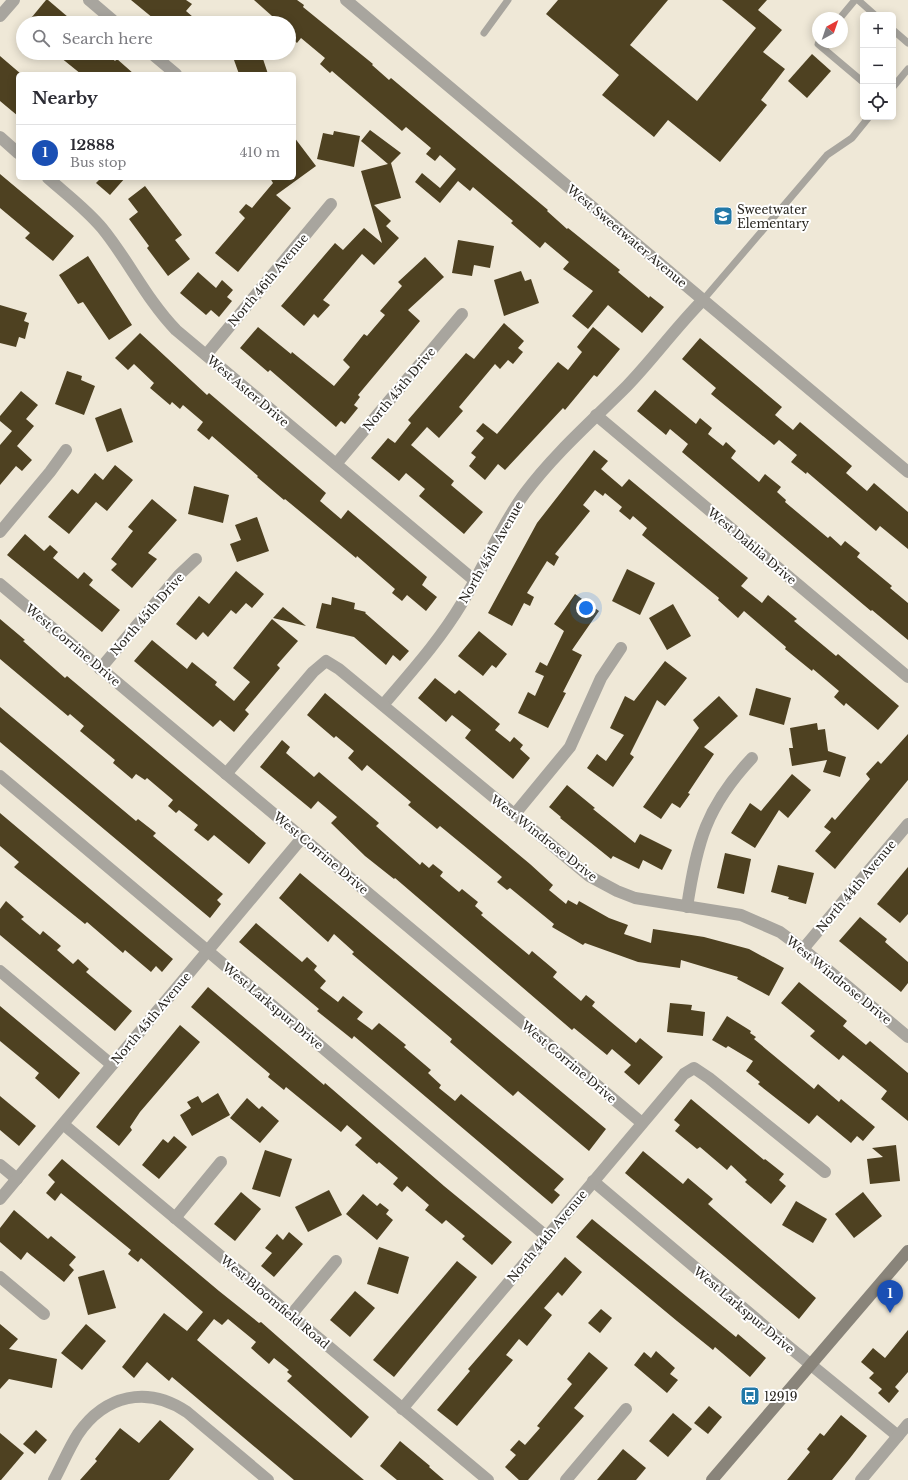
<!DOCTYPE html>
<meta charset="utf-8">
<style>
:root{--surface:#fff;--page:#f2f2f3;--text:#2b2b33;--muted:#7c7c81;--line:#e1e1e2;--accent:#0f766e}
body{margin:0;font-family:"Libre Baskerville",serif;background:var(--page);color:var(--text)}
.controls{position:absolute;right:12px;top:12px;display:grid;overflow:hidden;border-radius:6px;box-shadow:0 2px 10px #0003}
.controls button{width:36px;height:36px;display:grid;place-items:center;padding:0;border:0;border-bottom:1px solid var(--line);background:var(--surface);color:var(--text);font:20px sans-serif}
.compass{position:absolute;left:812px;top:12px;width:36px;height:36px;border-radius:50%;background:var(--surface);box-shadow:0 2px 10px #0003;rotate:40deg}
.you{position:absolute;left:586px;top:608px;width:14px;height:14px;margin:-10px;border:3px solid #fff;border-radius:50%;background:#1a73e8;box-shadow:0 0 0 6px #1a73e833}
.badge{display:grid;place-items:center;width:26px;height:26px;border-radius:50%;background:var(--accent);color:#fff;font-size:13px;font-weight:700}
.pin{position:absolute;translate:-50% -33px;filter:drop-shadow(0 1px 2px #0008)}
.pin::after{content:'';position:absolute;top:21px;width:14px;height:12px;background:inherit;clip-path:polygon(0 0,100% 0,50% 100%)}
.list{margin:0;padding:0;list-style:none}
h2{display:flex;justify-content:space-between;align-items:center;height:52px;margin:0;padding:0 16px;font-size:17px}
h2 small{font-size:13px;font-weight:400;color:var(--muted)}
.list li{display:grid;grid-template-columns:26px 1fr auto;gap:12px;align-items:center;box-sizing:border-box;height:56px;padding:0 16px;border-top:1px solid var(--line)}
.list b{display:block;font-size:15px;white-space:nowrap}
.list p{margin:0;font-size:13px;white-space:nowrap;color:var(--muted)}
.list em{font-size:13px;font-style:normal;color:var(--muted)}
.icon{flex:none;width:22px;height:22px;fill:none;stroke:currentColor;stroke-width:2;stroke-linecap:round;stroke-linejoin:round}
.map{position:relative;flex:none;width:908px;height:1480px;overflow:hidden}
.search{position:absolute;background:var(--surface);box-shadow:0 2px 10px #0003;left:16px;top:16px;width:280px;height:44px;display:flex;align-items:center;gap:10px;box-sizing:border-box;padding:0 14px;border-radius:22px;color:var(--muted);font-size:15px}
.panel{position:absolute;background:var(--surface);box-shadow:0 2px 10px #0003;left:16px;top:72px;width:280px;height:108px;border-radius:6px}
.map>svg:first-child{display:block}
.building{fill:#4e4121}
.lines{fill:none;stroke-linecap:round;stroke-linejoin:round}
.service{stroke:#a8a59e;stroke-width:7}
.minor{stroke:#a8a59e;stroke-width:12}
.tertiary{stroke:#a8a59e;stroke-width:12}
.secondary{stroke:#89847a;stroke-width:12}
.labels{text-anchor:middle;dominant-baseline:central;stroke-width:4;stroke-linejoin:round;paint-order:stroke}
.poi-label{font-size:12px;fill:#27241e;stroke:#fff;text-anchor:start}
.street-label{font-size:12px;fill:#27241e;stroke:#fff}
</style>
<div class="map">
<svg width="908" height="1480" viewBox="0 0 908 1480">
<rect width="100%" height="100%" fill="#efe8d7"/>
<g class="building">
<polygon points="46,0 48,0 75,23 27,23"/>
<polygon points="131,0 186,0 192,4 186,11 200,23 159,23"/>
<polygon points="254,0 297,0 304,5 303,7 373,64 372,65 389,80 391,78 548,210 547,211 567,229 568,228 620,270 618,272 649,298 650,296 664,307 642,333 608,305 588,329 572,316 593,291 563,269 569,262 545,242 540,248 511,223 513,221 473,187 470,191 458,181 440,203 415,182 422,173 440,188 456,169 440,155 435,161 426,154 431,148 406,127 402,131 332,71 330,73 320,64 325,58 301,38 297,43 289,36 289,23 267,23 272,16"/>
<polygon points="558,0 668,0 630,45 697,101 756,28 722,0 767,0 758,10 782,30 763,52 785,69 761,100 767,105 720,162 668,120 654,137 602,95 619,75 546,14"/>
<polygon points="55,53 106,53 115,61 117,59 134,74 81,74"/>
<polygon points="256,53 261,53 268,74 239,74 234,60"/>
<polygon points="812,54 831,71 807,98 788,81"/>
<polygon points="0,56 21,74 18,74 18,116 0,101"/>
<polygon points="370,130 401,153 391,163 401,198 374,205 391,221 386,226 399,238 374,265 362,254 323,300 330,305 318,318 314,314 304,326 281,306 335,243 343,250 364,228 382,243 361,171 388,164 361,141"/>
<polygon points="334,131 360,136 354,167 317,159 323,133 333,135"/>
<polygon points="294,137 316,166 276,195 291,208 238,272 215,253 245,218 239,212 246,204 252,208 273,183 270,178 294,178"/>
<polygon points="0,174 74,236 53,261 25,238 30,233 0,208"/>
<polygon points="101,178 125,178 110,195 96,183"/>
<polygon points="145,186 182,235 175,240 190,259 168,276 147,248 149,246 129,219 138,212 128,199"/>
<polygon points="458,240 494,246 490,268 474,265 472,276 452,273"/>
<polygon points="88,256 132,325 109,340 83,302 78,304 59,275"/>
<polygon points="425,257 444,277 408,310 420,321 358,395 360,397 354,405 358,408 345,424 341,421 336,427 270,370 268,372 240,348 258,327 291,354 292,352 334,386 350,367 343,360 364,334 367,336 385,315 380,311 402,286 398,282"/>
<polygon points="521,271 525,281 531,279 539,303 504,316 494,280"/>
<polygon points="198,272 216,288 222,280 233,290 227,297 232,301 219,317 211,310 206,315 180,293"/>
<polygon points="0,305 27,313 24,321 29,323 25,339 19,337 16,347 0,343"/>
<polygon points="504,323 524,341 518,348 523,352 513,364 508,360 500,369 495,364 459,407 463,411 439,438 427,427 411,445 454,481 451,485 483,512 464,534 419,496 425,489 406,473 399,481 371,458 388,438 395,443 411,423 408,420 466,353 474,359"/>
<polygon points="593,327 620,349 597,377 594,375 565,410 563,408 505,470 498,464 485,480 469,466 476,457 471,453 484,438 476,431 483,423 497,434 558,362 568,370 582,352 577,347"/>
<polygon points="140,333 207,395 209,393 326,493 320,501 341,519 348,510 427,577 422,585 437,597 426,611 407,595 402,601 392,593 395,589 357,556 356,558 285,499 284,500 257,477 258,476 212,436 209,440 197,430 203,422 183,405 180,409 172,402 170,405 150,388 154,383 134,364 128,370 115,358"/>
<polygon points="700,338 782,407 775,415 793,430 800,422 852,466 846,473 867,491 874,483 908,512 908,549 880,526 876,531 807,472 806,474 791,462 797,455 779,440 774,445 711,394 716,388 682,359"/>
<polygon points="67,371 82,376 81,380 95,386 84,415 55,404"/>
<polygon points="655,390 696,424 700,418 712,428 708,434 723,446 726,442 736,451 731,458 759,482 765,474 781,487 777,492 786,500 785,502 828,538 830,536 841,546 845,541 860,553 857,557 892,586 890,588 908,603 908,640 872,610 871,611 682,452 688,444 670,429 666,435 637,411"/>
<polygon points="21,391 38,405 26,419 34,426 17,446 32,460 22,471 16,466 0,485 0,445 12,431 0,421 0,416"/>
<polygon points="121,408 133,442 107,452 95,418"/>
<polygon points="594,450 608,461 601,469 622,487 629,479 748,578 741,586 762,603 768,595 797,619 794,621 836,656 838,654 899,706 878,730 846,703 844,706 834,697 839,691 813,669 812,671 785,649 786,647 744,611 738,618 718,600 719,598 642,535 647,528 633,516 630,520 619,511 622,507 605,493 603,496 595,490 583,505 590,511 555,554 559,557 554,566 547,561 527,593 534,597 530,606 524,603 512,626 488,613 537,523"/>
<polygon points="115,465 133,480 107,511 96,502 69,534 48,517 72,489 78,494 95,473 103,480"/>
<polygon points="194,486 229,495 223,523 188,514"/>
<polygon points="152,499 177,520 148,553 157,559 132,588 111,570 117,564 111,559 133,531 128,527"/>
<polygon points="257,517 269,551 237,562 230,544 241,540 235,525"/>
<polygon points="25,534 44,551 50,545 58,552 53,558 78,579 84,572 93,580 89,585 120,610 102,632 7,555"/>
<polygon points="627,569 655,583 640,615 612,601"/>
<polygon points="236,571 264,594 252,608 246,603 236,614 231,610 208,637 203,632 196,640 176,624 199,596 209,604"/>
<polygon points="575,594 599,611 572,650 582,655 563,692 566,693 548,728 518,713 528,692 535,696 544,676 535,672 540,662 547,666 564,631 554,624"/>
<polygon points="332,597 355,603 354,609 366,612 365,613 409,651 400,661 393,655 386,665 354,637 316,628 322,603 331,605"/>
<polygon points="673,604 691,636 667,650 649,618"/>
<polygon points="283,607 306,626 273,618"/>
<polygon points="0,619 25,640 23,641 65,678 67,676 266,843 249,864 214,835 208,841 194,830 198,825 179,810 176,813 168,806 173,800 147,778 145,780 136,774 132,779 113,763 115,760 80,731 84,726 70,714 68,716 0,659"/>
<polygon points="272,619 298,641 277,665 280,668 245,710 249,714 234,732 220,720 213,727 134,661 152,640 187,669 192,662 217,682 215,685 234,701 250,682 233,668"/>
<polygon points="479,631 507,654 496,668 492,665 483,676 458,656"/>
<polygon points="665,661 687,678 665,706 657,700 630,754 634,757 613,787 587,768 597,754 606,761 624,735 610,728 625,696 634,701"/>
<polygon points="435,678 455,694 459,690 500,724 495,730 510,742 514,737 523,745 520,749 530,758 513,779 465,738 471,730 452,715 446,722 418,698"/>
<polygon points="756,688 791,698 784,725 749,715"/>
<polygon points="325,693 530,864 553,885 549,890 566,904 568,900 577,905 579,901 609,918 628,925 624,934 651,943 653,929 704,937 749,949 784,968 769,996 737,979 738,977 681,960 680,968 638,962 585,943 583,945 552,927 554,924 510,888 507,890 497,882 502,877 440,826 437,829 408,805 411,802 367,765 362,771 348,758 354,751 336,736 334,738 307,715"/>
<polygon points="719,696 738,716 704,747 714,754 688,793 690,794 680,808 672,803 661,819 643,807 699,728 693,720"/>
<polygon points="0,707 136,821 138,819 156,833 153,836 223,894 217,900 221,904 210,918 0,742"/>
<polygon points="817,723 818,730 825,729 828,751 846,757 840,777 823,772 827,760 792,766 789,748 793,748 790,728"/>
<polygon points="908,734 908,780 835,869 815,851 831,832 824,827 832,817 835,820 870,779 866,774 878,761 881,764"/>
<polygon points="282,740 290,747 286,753 314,777 319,772 379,823 376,826 420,865 422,862 429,868 433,864 443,872 440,876 459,892 462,889 478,902 475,906 483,913 481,915 529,955 532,951 557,972 553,977 581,1001 586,995 595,1002 592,1006 636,1043 640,1038 663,1057 639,1085 624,1072 631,1065 612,1049 607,1055 574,1028 572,1030 395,878 394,879 365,856 331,823 337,817 318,801 311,809 260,767"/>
<polygon points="792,774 811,790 788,818 779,810 755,848 731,833 750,803 761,811"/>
<polygon points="567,785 595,808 593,809 635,843 640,834 672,850 662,870 643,860 639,869 613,856 611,859 560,818 561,817 549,807"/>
<polygon points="0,813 173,959 162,972 156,966 151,972 125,950 123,953 87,922 85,924 14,867 19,862 0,846"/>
<polygon points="725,853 751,859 744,894 717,888"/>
<polygon points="778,865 814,873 806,904 788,899 789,897 771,892"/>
<polygon points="908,867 908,914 900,923 877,904"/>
<polygon points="300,873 606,1129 589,1151 518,1091 513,1096 450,1042 452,1039 352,954 354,952 334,934 328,942 279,898"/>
<polygon points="6,901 24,917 21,919 40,935 43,931 61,946 57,950 73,964 78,959 89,969 86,972 132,1011 115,1031 0,935 0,909"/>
<polygon points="860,917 887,939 885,942 908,962 908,983 901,992 839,941"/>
<polygon points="256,923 302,962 307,957 317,966 314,970 326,981 320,988 338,1002 343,996 363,1012 357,1019 372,1030 379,1023 406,1045 404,1047 431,1070 428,1073 441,1085 439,1088 455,1101 461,1094 564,1179 554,1190 560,1195 552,1204 354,1036 352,1039 317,1011 319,1009 239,942"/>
<polygon points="799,982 847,1021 843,1026 866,1045 870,1041 908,1073 908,1121 881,1099 887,1091 843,1055 839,1060 810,1036 815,1031 781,1003"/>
<polygon points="208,987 324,1085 325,1083 444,1186 512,1242 492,1265 462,1239 465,1236 446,1220 442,1224 425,1210 429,1205 407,1186 402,1192 393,1184 398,1178 379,1162 377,1164 355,1145 362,1138 347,1125 341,1132 286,1087 284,1090 268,1077 270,1074 191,1007"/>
<polygon points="670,1003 692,1005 691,1010 705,1012 703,1036 667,1032"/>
<polygon points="0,1006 80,1073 59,1099 35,1078 39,1073 0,1041"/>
<polygon points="727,1016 751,1031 750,1033 756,1037 754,1039 814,1089 818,1084 839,1102 841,1099 875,1127 863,1141 857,1136 851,1143 817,1115 809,1124 758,1084 760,1082 746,1071 753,1061 728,1046 726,1048 712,1040"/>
<polygon points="180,1025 200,1042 140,1112 130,1127 132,1130 119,1146 96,1127"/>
<polygon points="218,1093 230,1115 192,1136 180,1115 191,1108 187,1102 198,1096 202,1103"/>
<polygon points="0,1096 36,1126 19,1146 0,1130"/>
<polygon points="247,1098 259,1109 262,1106 279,1121 260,1143 230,1118"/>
<polygon points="691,1099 764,1160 765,1159 784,1174 779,1180 786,1186 771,1204 745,1182 747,1180 731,1165 727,1170 700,1147 697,1149 675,1131 680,1125 674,1120"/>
<polygon points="174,1136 187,1147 159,1179 142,1165 163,1139 168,1143"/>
<polygon points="896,1145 900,1181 870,1184 867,1159 883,1157 872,1148"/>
<polygon points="265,1150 292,1159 280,1197 252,1189"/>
<polygon points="643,1151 683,1184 688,1178 713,1199 708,1204 816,1298 799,1319 625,1173"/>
<polygon points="62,1159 219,1291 259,1323 261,1322 369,1417 351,1438 287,1381 292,1376 287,1372 289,1370 274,1358 269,1364 251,1348 256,1342 228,1319 222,1325 214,1319 197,1340 364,1480 294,1480 172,1377 169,1381 147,1362 134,1378 122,1367 164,1313 187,1331 203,1312 141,1258 138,1262 128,1254 131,1250 61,1193 55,1201 46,1193 55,1182 48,1175"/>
<polygon points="329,1190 342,1215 308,1232 295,1207"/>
<polygon points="241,1192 261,1209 235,1241 214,1224"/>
<polygon points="863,1192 882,1216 854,1238 835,1214"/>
<polygon points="363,1194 377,1206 380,1203 389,1210 386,1214 393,1220 377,1240 346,1214"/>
<polygon points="796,1201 827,1219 813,1243 782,1225"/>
<polygon points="14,1210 48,1239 51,1236 76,1257 69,1265 74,1270 64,1282 27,1252 21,1260 0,1242 0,1228"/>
<polygon points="592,1219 736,1337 738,1334 766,1358 750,1377 715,1347 713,1350 677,1321 576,1237"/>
<polygon points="289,1232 303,1244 274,1277 261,1266 272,1253 265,1248 277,1234 283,1240"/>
<polygon points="379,1247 409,1257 398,1294 367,1284"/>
<polygon points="565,1257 582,1272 562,1296 558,1292 544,1308 552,1315 527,1346 519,1339 506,1355 513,1360 457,1426 437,1410 470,1371 468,1369"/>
<polygon points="457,1261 477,1277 394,1377 373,1360"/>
<polygon points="104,1270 116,1308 88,1315 78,1277"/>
<polygon points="355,1291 375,1308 350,1337 330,1320"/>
<polygon points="601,1309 612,1318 600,1333 588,1323"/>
<polygon points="0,1324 18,1339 9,1349 57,1359 52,1388 9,1379 0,1389"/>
<polygon points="86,1324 106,1341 82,1370 61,1353"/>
<polygon points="908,1330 908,1372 895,1387 899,1391 889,1403 878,1393 882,1389 869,1378 874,1373 861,1362 873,1348 885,1358"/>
<polygon points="656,1351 675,1368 670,1374 678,1380 667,1393 634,1365 644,1352 651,1358"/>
<polygon points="589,1352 608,1368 574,1408 584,1416 528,1480 519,1480 505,1467 516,1455 510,1450 519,1440 525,1445 540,1428 537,1426 572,1384 567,1379"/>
<polygon points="709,1406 722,1417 708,1434 694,1423"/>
<polygon points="673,1413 692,1429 668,1457 649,1441"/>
<polygon points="841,1415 867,1436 850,1458 832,1480 787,1480 810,1452 807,1449 820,1433 824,1436"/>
<polygon points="160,1420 194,1449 169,1480 80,1480 97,1461 95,1459 120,1428 139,1443"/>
<polygon points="36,1430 47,1440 35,1454 23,1444"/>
<polygon points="0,1433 24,1453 1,1480 0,1480"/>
<polygon points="400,1441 430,1466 429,1467 444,1480 397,1480 380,1466"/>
<polygon points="623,1449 646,1468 636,1480 597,1480"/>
</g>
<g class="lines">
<g class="service">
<polyline points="858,0 875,15"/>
<polyline points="840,18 855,0"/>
<polyline points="893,30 908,43"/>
<polyline points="484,33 508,0"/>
<polyline points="819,42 818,44 863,82"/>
<polyline points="893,87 908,69"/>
<polyline points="703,300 827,155 852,138 869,117"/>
</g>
<g class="minor">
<polyline points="89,0 116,23"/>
<polyline points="151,53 176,74"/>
<polyline points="0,137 18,153"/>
<path d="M 48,178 C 66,194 86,209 102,228 C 129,261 146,299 176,330 L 474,580"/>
<polyline points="206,355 331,204"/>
<polyline points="596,415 908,677"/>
<polyline points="336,464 462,314"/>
<polyline points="0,532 50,472 66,450"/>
<polyline points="0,584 642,1123"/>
<polyline points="100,669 179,575 196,559"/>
<path d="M 383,705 C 411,672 440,640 462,603 C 484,567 500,527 525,493 C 555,453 592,421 627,386 C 654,358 676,327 703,300"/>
<polyline points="226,774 313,672 326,661 339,669 589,876 617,891 635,898 741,915 780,932 803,949 908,1037"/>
<polyline points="0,776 546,1236"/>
<polyline points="514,815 570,747 601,678 621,648"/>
<path d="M 687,907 C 697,842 706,807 752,758"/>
<polyline points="803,949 908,824"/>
<polyline points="0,971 112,1065"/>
<polyline points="63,1124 488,1480"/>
<polyline points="0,1165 17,1179"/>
<polyline points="593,1181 788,1346 898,1436"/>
<polyline points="0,1199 302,838"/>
<polyline points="175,1218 221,1162"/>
<polyline points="0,1277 44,1314"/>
<polyline points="291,1315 336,1261"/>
<polyline points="402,1409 684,1074 694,1068 709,1078 825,1172"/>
<path d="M 54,1480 C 62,1465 69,1448 78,1434 C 105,1395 147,1385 187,1412 L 268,1480"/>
<polyline points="566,1480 626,1409"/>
<polyline points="861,1480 908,1424"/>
</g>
<g class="tertiary">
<polyline points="346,0 908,472"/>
<polyline points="0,16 14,0"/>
</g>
<polyline class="secondary" points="712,1480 908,1251"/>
</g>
<defs>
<g id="school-square" transform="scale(1)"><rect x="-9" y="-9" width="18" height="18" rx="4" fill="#2278a7" stroke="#fff"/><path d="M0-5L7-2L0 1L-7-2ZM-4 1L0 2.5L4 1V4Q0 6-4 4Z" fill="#fff"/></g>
<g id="bus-square" transform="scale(1)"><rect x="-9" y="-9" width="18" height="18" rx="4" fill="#2278a7" stroke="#fff"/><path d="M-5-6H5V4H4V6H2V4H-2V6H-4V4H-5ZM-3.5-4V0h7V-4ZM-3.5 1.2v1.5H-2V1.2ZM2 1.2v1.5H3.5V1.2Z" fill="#fff"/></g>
</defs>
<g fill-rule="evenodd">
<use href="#school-square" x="723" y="216"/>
<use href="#bus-square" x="750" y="1396"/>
</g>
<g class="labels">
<g class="poi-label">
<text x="737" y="209">Sweetwater<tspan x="737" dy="14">Elementary</tspan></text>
<text x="764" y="1396">12919</text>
</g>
<g class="street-label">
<text transform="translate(627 236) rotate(40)">West Sweetwater Avenue</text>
<text transform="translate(268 280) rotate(-50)">North 46th Avenue</text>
<text transform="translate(399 389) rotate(-50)">North 45th Drive</text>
<text transform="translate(248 391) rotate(40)">West Aster Drive</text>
<text transform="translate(752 546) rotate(40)">West Dahlia Drive</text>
<text transform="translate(491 552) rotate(-60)">North 45th Avenue</text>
<text transform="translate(147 614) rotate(-49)">North 45th Drive</text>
<text transform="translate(73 645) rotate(40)">West Corrine Drive</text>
<text transform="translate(544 838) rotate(38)">West Windrose Drive</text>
<text transform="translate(321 853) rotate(40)">West Corrine Drive</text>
<text transform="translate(856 886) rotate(-50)">North 44th Avenue</text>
<text transform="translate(839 980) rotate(39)">West Windrose Drive</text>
<text transform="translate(273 1006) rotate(40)">West Larkspur Drive</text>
<text transform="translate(151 1018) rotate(-50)">North 45th Avenue</text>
<text transform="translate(569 1062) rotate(40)">West Corrine Drive</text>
<text transform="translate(547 1236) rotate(-50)">North 44th Avenue</text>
<text transform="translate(275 1302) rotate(40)">West Bloomfield Road</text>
<text transform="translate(744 1310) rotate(40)">West Larkspur Drive</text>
</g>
</g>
</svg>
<div class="controls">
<button>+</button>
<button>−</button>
<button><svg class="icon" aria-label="locate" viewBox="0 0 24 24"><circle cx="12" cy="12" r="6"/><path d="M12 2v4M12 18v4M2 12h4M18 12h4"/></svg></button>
</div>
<svg class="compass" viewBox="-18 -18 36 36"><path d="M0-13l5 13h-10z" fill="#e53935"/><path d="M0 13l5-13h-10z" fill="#7c7c81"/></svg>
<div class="you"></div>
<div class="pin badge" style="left:890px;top:1313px;background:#1a4fb4">1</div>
<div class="search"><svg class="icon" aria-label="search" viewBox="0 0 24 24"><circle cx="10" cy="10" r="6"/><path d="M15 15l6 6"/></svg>Search here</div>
<section class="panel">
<h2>Nearby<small></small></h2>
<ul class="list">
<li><span class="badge" style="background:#1a4fb4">1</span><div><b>12888</b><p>Bus stop</p></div><em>410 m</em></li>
</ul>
</section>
</div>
